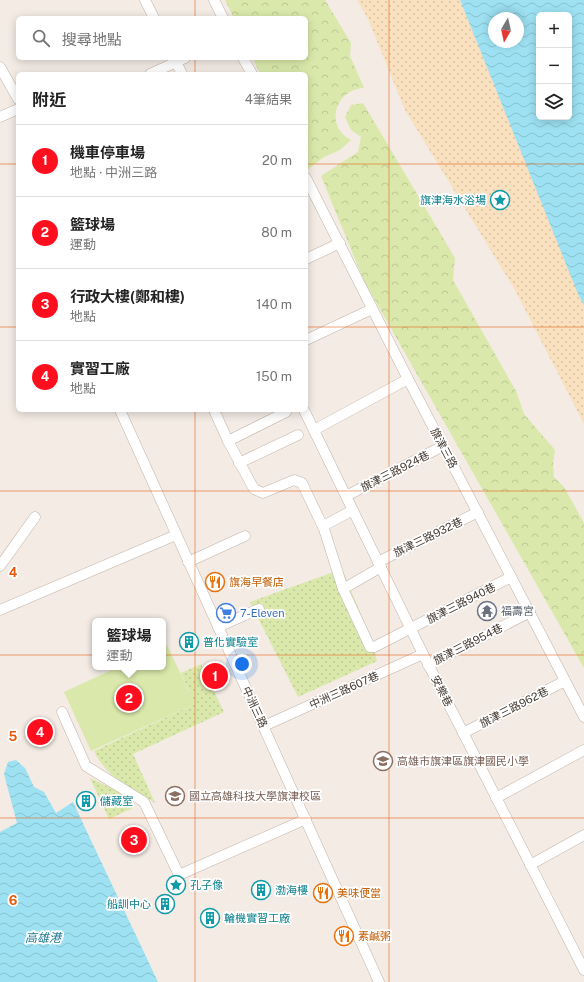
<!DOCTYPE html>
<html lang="zh-TW">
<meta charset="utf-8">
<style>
:root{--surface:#fff;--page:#f2f2f2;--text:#222;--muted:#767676;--line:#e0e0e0;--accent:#ff0f1d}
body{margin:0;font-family:"Public Sans","Noto Sans TC",sans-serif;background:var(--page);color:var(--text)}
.controls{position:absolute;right:12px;top:12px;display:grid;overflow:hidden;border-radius:6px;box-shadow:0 2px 10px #0003}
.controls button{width:36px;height:36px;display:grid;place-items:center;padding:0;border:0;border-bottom:1px solid var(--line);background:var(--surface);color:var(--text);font:20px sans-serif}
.compass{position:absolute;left:488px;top:12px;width:36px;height:36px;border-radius:50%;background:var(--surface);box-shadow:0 2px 10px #0003;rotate:189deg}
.you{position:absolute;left:242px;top:664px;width:14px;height:14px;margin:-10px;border:3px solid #fff;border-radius:50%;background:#1a73e8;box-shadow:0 0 0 6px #1a73e833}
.badge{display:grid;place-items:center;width:26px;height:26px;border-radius:50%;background:var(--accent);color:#fff;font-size:13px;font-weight:700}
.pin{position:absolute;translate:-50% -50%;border:2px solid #fff;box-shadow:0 1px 4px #0006}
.popup{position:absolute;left:92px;top:618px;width:74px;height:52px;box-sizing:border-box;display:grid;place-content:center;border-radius:6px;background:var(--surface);filter:drop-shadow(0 1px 3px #0005);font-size:13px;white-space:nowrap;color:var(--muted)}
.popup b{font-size:15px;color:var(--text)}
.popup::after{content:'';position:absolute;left:50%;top:100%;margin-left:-8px;border:8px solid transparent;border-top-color:var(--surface)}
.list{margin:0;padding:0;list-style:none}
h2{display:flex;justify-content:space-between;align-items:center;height:52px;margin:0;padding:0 16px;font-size:17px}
h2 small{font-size:13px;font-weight:400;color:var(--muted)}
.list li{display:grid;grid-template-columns:26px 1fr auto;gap:12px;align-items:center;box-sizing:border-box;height:72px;padding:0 16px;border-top:1px solid var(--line)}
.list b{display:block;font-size:15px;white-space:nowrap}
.list p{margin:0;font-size:13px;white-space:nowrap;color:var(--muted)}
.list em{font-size:13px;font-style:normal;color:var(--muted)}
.icon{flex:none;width:22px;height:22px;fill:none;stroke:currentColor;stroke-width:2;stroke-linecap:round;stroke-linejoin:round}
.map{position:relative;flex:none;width:584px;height:982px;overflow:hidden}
.search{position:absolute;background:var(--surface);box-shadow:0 2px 10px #0003;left:16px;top:16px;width:292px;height:44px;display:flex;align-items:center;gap:10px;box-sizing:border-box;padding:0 14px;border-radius:6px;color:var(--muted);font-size:15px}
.panel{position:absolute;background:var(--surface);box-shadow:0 2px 10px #0003;left:16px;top:72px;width:292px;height:340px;border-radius:6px}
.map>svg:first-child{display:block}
.grass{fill:url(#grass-dots)}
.forest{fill:url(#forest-crowns)}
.sand{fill:url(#sand-dots)}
.garden{fill:#dae9ab}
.water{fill:url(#water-waves);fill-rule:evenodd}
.pier{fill:#f3ebe4}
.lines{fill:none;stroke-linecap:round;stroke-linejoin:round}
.minor-casing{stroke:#c1b4a9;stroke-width:11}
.minor{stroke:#fff;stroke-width:10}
.grid{fill:none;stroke:#e8590c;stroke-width:1;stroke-opacity:0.55}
.labels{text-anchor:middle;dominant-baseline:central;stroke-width:3.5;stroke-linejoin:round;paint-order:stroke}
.culture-label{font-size:11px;fill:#0d838f;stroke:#fff;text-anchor:start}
.street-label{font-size:11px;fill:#453b34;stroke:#fff}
.food-label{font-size:11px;fill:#c56008;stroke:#fff;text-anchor:start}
.worship-label{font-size:11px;fill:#5b616d;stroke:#fff;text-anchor:start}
.shop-label{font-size:11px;fill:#366cbe;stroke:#fff;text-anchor:start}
.education-label{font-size:11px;fill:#785e54;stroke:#fff;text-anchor:start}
.water-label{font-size:12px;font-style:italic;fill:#257b93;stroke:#fff}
.grid-label{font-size:13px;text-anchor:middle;font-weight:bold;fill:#e8590c;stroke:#fff;stroke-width:3.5;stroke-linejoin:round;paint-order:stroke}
</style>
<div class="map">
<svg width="584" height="982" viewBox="0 0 584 982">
<defs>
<pattern id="grass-dots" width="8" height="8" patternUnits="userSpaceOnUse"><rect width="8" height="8" fill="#dae9ab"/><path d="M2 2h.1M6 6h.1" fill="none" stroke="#bcc994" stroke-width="1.8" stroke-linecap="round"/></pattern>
<pattern id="forest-crowns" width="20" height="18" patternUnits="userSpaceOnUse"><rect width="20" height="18" fill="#dae9ab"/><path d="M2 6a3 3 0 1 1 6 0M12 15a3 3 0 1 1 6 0" fill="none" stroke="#bcc994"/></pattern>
<pattern id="sand-dots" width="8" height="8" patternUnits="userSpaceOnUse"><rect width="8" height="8" fill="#f9e0be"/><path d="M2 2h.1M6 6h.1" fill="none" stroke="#d7c1a4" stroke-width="1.8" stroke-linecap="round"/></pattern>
<pattern id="water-waves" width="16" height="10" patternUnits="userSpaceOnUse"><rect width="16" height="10" fill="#9de1f2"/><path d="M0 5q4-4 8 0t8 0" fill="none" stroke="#89c2d0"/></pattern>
</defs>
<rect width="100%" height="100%" fill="#f3ebe4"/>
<g class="grass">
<polygon points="342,569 370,636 377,661 298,697 250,602"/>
<path d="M 201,664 L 224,712 L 133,754 L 155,803 C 132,789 106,777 94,751 L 195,704 L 181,673 Z"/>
<polygon points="90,778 127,796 133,808 109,819"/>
</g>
<g class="forest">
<path d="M 225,0 L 325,0 L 351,43 L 350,56 L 364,88 C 335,89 324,127 351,140 L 340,150 L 324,157 L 306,171 L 306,74 L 260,74 L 253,58 L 306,58 L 306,18 L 234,18 Z"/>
<polygon points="363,103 455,258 453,280 516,391 524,414 555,450 553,463 554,477 564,487 584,523 584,668 364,281 321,176 358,152 361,137 351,130 345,117 351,105"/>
</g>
<polygon class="sand" points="357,0 460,0 584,305 584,424 515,290 405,110 368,19"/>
<polygon class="garden" points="167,645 195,704 91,751 64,692 118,667 163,667 163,647"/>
<g class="water">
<path d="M 460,0 L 584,0 L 584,305 L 578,294 ZM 539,15 L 569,15 L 569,117 L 539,117 ZM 494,18 L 518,18 L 518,42 L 494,42 Z"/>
<polygon points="16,760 25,768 34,787 44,792 56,813 73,802 158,982 0,982 0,832 17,823 4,774 8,762"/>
</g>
<polygon class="pier" points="84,820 142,942 142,943 140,943 82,821"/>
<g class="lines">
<g class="minor-casing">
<g id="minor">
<polyline points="145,0 154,18"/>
<polyline points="214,0 223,18"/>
<polyline points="174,58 182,74"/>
<polyline points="243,58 252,74"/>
<polyline points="0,67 18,99"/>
<polyline points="150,74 185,58"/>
<polyline points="0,117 18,109"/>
<polyline points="306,178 408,379 584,717"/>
<polyline points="306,259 340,243"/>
<polyline points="306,340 372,309"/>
<polyline points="120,410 379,982"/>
<polyline points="214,410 228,441 254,489 263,493 294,480 302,483 324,529 343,589 370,647 374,647 511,577"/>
<polyline points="304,410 423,654 584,970"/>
<polyline points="314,430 408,379"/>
<polyline points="228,441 286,412"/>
<polyline points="239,463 298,435"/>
<polyline points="346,496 443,446"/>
<polyline points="323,526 353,510"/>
<polyline points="188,562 245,536"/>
<polyline points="378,562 478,512"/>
<polyline points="0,566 35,517"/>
<polyline points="343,589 381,567"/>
<polyline points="0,610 176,535"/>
<polyline points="218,627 259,609"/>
<polyline points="428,665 530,612"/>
<polyline points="62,712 86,766 144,802 179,875 306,819"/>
<polyline points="264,726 423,654"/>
<polyline points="463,733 565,681"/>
<polyline points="496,798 584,750"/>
<polyline points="530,865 584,835"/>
</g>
</g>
<use href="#minor" class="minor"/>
</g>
<path class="grid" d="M 195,0 L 195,18M 389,0 L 389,982M 195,58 L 195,74M 0,164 L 18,164M 306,164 L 584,164M 0,327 L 18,327M 306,327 L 584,327M 195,410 L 195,982M 0,491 L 584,491M 0,655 L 584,655M 0,818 L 584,818"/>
<defs>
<g id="sight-ring" transform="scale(1)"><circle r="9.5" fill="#fff" stroke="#0f9aa8" stroke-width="1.5"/><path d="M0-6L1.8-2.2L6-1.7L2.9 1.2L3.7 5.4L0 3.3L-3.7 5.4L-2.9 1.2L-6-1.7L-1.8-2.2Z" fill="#0f9aa8"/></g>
<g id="restaurant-ring" transform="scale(1)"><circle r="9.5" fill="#fff" stroke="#e8710a" stroke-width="1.5"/><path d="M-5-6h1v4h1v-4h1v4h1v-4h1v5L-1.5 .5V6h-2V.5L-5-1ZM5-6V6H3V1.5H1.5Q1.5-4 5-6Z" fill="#e8710a"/></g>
<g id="temple-ring" transform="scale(1)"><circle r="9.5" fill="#fff" stroke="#6b7280" stroke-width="1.5"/><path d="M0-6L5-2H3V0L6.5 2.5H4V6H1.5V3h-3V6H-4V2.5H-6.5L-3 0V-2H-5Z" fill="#6b7280"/></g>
<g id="supermarket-ring" transform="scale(1)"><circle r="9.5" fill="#fff" stroke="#3f7fe0" stroke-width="1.5"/><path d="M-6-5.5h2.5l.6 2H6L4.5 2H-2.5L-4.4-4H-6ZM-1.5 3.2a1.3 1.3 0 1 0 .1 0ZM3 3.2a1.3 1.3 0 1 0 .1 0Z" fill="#3f7fe0"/></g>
<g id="building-ring" transform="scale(1)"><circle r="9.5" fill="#fff" stroke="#0f9aa8" stroke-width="1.5"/><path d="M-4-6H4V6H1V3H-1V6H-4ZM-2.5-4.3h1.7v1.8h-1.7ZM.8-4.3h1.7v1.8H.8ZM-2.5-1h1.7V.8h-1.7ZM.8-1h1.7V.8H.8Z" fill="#0f9aa8"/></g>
<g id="school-ring" transform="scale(1)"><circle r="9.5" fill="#fff" stroke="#8d6e63" stroke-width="1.5"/><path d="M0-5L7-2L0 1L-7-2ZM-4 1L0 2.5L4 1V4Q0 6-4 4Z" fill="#8d6e63"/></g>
<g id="university-ring" transform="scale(1)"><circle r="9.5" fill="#fff" stroke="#8d6e63" stroke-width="1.5"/><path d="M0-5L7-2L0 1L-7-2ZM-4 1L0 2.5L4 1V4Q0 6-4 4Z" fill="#8d6e63"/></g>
</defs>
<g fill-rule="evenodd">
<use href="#sight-ring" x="500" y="200"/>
<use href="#restaurant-ring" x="215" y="582"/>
<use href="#temple-ring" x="487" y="611"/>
<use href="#supermarket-ring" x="226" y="613"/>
<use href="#building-ring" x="189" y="642"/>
<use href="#school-ring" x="383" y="761"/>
<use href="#university-ring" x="175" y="796"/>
<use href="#building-ring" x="86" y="801"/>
<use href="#sight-ring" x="176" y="885"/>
<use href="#building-ring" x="261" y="890"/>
<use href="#restaurant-ring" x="323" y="893"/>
<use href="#building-ring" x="165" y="904"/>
<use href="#building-ring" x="210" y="918"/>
<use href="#restaurant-ring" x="344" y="936"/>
</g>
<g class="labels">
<g class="culture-label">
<text x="486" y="200" text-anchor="end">旗津海水浴場</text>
<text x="203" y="642">普化實驗室</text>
<text x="100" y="801">儲藏室</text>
<text x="190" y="885">孔子像</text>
<text x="275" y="890">渤海樓</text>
<text x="151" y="904" text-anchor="end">船訓中心</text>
<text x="224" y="918">輪機實習工廠</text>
</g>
<g class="street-label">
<text transform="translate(444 448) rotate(62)">旗津三路</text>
<text transform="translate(395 471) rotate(-27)">旗津三路924巷</text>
<text transform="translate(428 537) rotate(-26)">旗津三路932巷</text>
<text transform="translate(461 603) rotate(-27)">旗津三路940巷</text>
<text transform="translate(468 644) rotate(-27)">旗津三路954巷</text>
<text transform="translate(344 690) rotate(-24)">中洲三路607巷</text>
<text transform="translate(442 691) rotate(63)">安樂巷</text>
<text transform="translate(255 707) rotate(65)">中洲三路</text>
<text transform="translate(514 707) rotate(-27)">旗津三路962巷</text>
</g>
<g class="food-label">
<text x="229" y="582">旗海早餐店</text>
<text x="337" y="893">美味便當</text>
<text x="358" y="936">素鹹粥</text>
</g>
<g class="worship-label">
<text x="501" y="611">福壽宮</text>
</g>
<g class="shop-label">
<text x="240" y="613">7-Eleven</text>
</g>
<g class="education-label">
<text x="397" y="761">高雄市旗津區旗津國民小學</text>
<text x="189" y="796">國立高雄科技大學旗津校區</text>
</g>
<g class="water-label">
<text x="43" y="938">高雄港</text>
</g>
</g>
<g class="grid-label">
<text x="13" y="577">4</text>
<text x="13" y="741">5</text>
<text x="13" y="905">6</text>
</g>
</svg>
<div class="controls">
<button>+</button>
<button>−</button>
<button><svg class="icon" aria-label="layers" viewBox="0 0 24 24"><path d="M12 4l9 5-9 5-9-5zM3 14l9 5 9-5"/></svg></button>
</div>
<svg class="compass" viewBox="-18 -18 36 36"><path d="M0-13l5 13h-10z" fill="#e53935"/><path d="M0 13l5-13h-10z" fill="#767676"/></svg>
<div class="you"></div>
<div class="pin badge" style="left:215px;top:676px">1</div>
<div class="pin badge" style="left:129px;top:698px">2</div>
<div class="popup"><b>籃球場</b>運動</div>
<div class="pin badge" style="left:134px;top:840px">3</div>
<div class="pin badge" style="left:40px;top:732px">4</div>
<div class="search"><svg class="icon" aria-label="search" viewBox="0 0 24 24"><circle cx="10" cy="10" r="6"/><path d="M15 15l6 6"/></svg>搜尋地點</div>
<section class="panel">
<h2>附近<small>4筆結果</small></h2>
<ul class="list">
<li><span class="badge">1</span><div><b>機車停車場</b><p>地點 · 中洲三路</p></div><em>20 m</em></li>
<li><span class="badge">2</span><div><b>籃球場</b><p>運動</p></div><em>80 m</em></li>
<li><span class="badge">3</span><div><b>行政大樓(鄭和樓)</b><p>地點</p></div><em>140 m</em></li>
<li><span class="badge">4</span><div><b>實習工廠</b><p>地點</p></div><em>150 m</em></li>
</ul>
</section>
</div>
